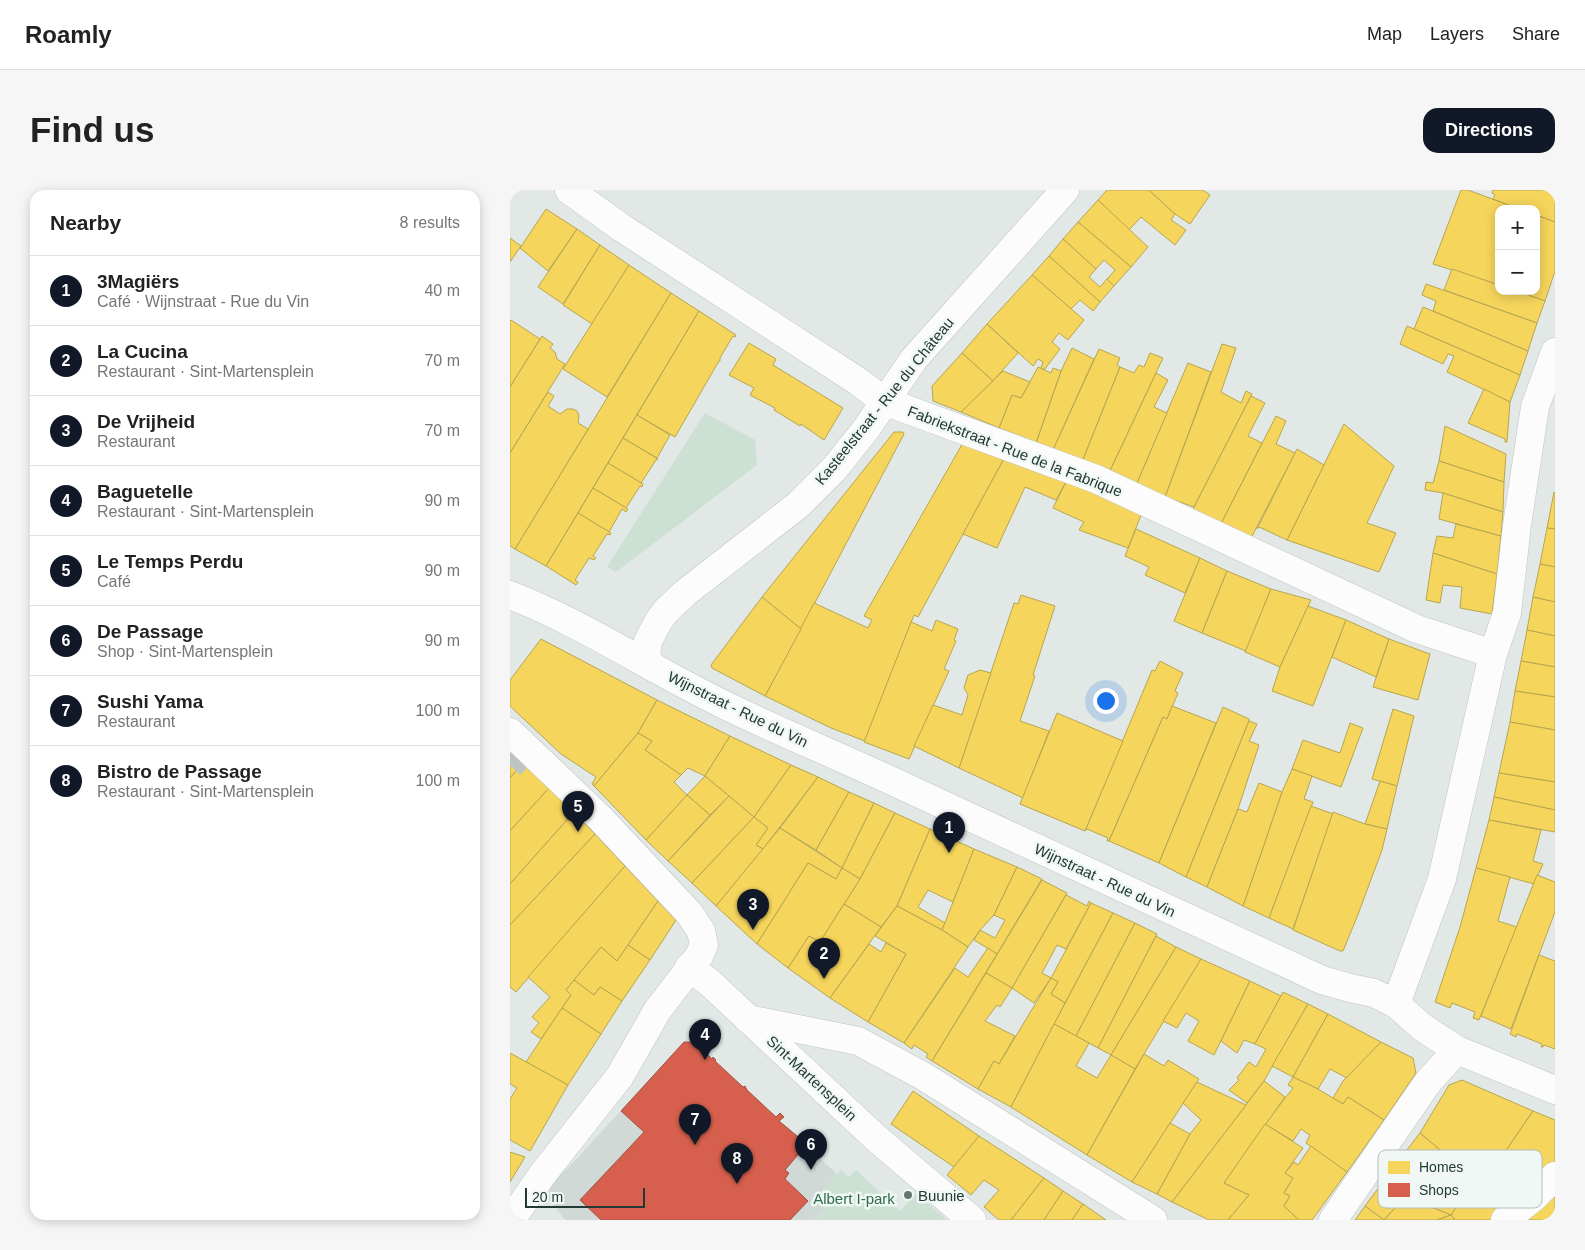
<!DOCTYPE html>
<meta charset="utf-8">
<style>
:root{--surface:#fff;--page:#f6f6f6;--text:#222;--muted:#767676;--line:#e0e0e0;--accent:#111827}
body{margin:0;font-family:Helvetica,sans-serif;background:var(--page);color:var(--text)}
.controls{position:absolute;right:15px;top:15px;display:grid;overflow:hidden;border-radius:10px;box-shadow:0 2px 12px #0003}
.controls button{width:45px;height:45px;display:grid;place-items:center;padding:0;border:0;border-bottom:1px solid var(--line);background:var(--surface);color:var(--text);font:25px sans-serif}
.scale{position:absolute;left:15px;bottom:12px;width:120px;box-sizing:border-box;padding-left:5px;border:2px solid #223935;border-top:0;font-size:14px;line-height:18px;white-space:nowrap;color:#223935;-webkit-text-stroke:4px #f0f7f4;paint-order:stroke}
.you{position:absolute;left:595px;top:510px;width:18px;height:18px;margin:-12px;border:4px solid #fff;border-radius:50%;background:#1a73e8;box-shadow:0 0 0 8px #1a73e833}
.badge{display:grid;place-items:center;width:32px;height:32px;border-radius:50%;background:var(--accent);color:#fff;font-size:16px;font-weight:700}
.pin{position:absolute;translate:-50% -41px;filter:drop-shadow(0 1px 2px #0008)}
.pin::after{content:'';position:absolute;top:26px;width:18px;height:15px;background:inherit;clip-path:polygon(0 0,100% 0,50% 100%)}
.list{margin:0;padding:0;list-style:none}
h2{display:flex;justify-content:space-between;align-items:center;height:65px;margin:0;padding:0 20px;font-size:21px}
h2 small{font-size:16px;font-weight:400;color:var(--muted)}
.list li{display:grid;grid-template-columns:32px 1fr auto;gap:15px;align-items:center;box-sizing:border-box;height:70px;padding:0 20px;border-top:1px solid var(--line)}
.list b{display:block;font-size:19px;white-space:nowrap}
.list p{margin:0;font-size:16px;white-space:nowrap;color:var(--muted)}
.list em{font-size:16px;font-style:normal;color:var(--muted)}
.map{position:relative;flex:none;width:1045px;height:1030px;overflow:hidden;border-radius:15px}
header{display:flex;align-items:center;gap:30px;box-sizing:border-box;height:70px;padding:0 25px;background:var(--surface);border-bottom:1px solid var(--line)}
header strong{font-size:24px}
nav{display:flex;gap:28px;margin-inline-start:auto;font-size:18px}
.intro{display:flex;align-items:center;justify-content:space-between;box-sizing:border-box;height:120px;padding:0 30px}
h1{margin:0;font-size:35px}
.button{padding:12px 22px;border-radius:15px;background:var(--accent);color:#fff;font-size:18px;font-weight:700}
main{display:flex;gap:30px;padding:0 30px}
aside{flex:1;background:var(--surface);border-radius:15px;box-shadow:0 2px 12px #0003}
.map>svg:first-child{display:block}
.built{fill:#d0d9d6}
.green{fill:#cce0d4}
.homes{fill:#f6d55c;stroke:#b6a650}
.shops{fill:#d6604d;stroke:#a05446}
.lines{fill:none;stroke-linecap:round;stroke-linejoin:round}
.minor-tunnel{stroke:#bcc5c2;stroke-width:28;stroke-dasharray:28 14;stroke-linecap:butt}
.minor-casing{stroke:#bfc4c2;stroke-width:29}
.minor{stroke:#fbfcfb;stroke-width:28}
.poi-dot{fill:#657673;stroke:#f0f7f4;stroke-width:2}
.labels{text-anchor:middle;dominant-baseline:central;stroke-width:5;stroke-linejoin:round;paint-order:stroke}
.street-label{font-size:15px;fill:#223935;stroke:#f0f7f4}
.poi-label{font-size:15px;fill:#223935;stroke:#f0f7f4;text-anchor:start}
.park-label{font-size:15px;fill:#2f6d4d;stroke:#f0f7f4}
.key{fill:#f0f7f4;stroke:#b2bebb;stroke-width:1}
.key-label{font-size:14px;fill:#223935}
</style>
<header>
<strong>Roamly</strong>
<nav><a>Map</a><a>Layers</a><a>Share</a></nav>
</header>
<div class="intro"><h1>Find us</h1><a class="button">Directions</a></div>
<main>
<aside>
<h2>Nearby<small>8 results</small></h2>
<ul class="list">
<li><span class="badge">1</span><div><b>3Magiërs</b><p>Café · Wijnstraat - Rue du Vin</p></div><em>40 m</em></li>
<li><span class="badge">2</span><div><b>La Cucina</b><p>Restaurant · Sint-Martensplein</p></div><em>70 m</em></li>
<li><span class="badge">3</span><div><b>De Vrijheid</b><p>Restaurant</p></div><em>70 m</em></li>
<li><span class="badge">4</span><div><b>Baguetelle</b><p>Restaurant · Sint-Martensplein</p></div><em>90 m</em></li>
<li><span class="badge">5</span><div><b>Le Temps Perdu</b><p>Café</p></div><em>90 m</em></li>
<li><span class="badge">6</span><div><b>De Passage</b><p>Shop · Sint-Martensplein</p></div><em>90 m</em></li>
<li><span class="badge">7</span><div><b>Sushi Yama</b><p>Restaurant</p></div><em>100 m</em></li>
<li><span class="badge">8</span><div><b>Bistro de Passage</b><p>Restaurant · Sint-Martensplein</p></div><em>100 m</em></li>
</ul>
</aside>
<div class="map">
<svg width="1045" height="1030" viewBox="0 0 1045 1030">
<rect width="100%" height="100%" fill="#e2e8e5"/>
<polygon class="built" points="174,852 185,852 202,868 203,867 206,870 205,872 233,897 235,896 237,901 265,927 270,923 274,927 270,931 293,950 296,947 300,951 296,956 327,984 307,1006 316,1016 303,1030 55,1030 39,1009 40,993 58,978"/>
<g class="green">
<polygon points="195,223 245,250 247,275 106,382 97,377"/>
<polygon points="331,980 339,987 346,980 390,1021 406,1003 437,1030 303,1030 316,1016 306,1006"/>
</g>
<g class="homes">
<polygon points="597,0 639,0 665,24 661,30 676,40 665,55 631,27 619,40 588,10"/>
<polygon points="639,0 693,0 700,5 680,34 665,24"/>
<polygon points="951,0 958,0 1009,19 989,19 989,95 923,74"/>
<polygon points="983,0 1045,0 1045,32 1026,25 1026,19 1009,19 983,9 985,5 982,3"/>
<polygon points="588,10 638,57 621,77 568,32"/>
<polygon points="36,19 67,39 38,81 10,58"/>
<polygon points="1026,25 1045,32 1045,81 1035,111 1007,101 1026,101"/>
<polygon points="568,32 621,77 604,96 597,89 605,80 594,70 586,79 553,49"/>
<polygon points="67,39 90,55 53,114 28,97"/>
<polygon points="0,48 11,56 0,72"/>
<polygon points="553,49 586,79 579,87 590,97 597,89 604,96 590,112 539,66"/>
<polygon points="90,55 119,75 82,134 53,115"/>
<polygon points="539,66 590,112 583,121 570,110 561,119 522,85"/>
<polygon points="119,75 161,103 97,207 53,179"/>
<polygon points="942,79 989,95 989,101 1007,101 1035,111 1027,133 934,100"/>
<polygon points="522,85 574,130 558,150 549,143 542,152 550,159 534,180 531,178 533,172 528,169 523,176 477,134"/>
<polygon points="916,94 1027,133 1018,161 923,121 926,111 912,105"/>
<polygon points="161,103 189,121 36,376 5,359"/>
<polygon points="913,117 1018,161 1010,185 904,139"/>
<polygon points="189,121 226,145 225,147 223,146 210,168 210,171 209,171 165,247 127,225"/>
<polygon points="1,130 30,149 0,197 0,131"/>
<polygon points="477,134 508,163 483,191 452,163"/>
<polygon points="897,136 1010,185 1000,212 937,182 944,166 938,164 933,174 890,154"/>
<polygon points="32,146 43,154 40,158 45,162 47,169 55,174 0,263 0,197"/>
<polygon points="239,153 266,169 263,175 333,218 314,250 291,234 290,236 264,220 265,218 240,205 244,198 219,185"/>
<polygon points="712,154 726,158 711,202 731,213 736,201 742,204 684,317 655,307"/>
<polygon points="562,158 584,169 543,260 526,253 551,181"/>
<polygon points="589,159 610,168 607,175 610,177 572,272 543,260"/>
<polygon points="452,163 483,191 451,222 423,211 422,196"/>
<polygon points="640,163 653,168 599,283 572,272 610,177 624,183 629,175 634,177"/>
<polygon points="678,173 701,182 655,307 626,295"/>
<polygon points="528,177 541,183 543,178 551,181 526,253 489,238 502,205 511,208"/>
<polygon points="493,181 520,192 511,208 502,205 489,238 451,222"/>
<polygon points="646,183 658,190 644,217 657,223 626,295 599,283"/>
<polygon points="974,199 1000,212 997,252 995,252 995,249 958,233"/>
<polygon points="38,202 44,206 38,216 50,224 57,219 63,219 67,221 69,226 68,233 78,239 5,359 0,356 0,263"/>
<polygon points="741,206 755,213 738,246 752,253 710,336 682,321"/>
<polygon points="127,225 160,245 147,268 113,248"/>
<polygon points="766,226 776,231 766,254 785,263 739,352 710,336"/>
<polygon points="834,234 884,276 857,333 886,343 869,382 777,350"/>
<polygon points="935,236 996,264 994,292 929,271"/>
<polygon points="384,242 393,242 394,244 291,439 252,407"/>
<polygon points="113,248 148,269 146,270 131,293 98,273"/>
<polygon points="454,251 496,265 408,427 404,425 355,551 321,538 255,506 304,413 358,438 362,430 354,426"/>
<polygon points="787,259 814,275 777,350 749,337 747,339"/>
<polygon points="496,265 558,288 546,310 515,297 487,358 453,344"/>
<polygon points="929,271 994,292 993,322 933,303 915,300 916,292 923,293"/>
<polygon points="98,273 133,294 132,297 130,296 116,318 83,298"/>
<polygon points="558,288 633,320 618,358 569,340 574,332 543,318"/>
<polygon points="83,298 118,319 116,322 112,319 99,342 68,323"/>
<polygon points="1044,302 1045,303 1045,339 1037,338"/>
<polygon points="933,303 993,322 991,346 929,329"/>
<polygon points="68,323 101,343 100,345 97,344 83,366 86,368 84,370 79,368 65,390 68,392 66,395 36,376"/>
<polygon points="946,334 991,346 987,384 923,363 927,346 943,348"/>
<polygon points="1037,338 1045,339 1045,377 1030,374"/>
<polygon points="626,339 690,368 675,403 635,385 639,377 615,366"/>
<polygon points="923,363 987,384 982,424 950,418 952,397 933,395 930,413 916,410"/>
<polygon points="690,368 717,381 692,443 664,431"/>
<polygon points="1030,374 1045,377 1045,412 1023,407"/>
<polygon points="717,381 761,399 736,461 692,443"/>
<polygon points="761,399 801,410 770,477 735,462"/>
<polygon points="511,405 545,416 523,485 525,486 510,531 539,541 513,608 449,578 504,413 508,414"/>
<polygon points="252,407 291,439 255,506 202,478 201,475"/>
<polygon points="1023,407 1045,412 1045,446 1017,440"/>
<polygon points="798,416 836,430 803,516 762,501 770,477"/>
<polygon points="426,430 448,439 444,450 446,451 434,479 439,481 399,569 354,552 401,432 422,441"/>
<polygon points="836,430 879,449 866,487 822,467"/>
<polygon points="1017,440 1045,446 1045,477 1011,471"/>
<polygon points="31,449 147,510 128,543 84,596 82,594 86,587 51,564 0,516 0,490"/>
<polygon points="879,449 920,464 908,510 863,497"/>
<polygon points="650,471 673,483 665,501 668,503 657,529 653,527 599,651 597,651 598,648 577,639 575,641 642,480 645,481"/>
<polygon points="1011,471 1045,477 1045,507 1005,501"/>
<polygon points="470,480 481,483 449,578 404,556 423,515 452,525 458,505 454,498 458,485"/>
<polygon points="1005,501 1045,507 1045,540 1000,532"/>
<polygon points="147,510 220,546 195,586 178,578 171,585 135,560 142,551 128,543"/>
<polygon points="662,516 706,533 649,673 599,651 653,527 657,529"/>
<polygon points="713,517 739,529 739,531 676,687 649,673"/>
<polygon points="883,519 904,526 887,596 862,589"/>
<polygon points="547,523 613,551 575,641 510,614"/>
<polygon points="739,531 747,534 739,551 749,555 728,619 697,697 676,687"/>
<polygon points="1000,532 1045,540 1045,592 989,583"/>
<polygon points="840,533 853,538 831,597 782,579 793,550 830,563"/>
<polygon points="128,543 142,551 135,560 171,585 164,592 177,605 136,650 84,596"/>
<polygon points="220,546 281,575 244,627 195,586"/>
<polygon points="0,562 13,573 0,588"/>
<polygon points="13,573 39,598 0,641 0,588"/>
<polygon points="281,575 308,587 253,659 246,655 258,638 244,627"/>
<polygon points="782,579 802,586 794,609 803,612 759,728 733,716 772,602"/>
<polygon points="989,583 1045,592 1045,620 984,607"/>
<polygon points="195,586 219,606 200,625 177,605"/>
<polygon points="308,587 339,602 306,660 270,638"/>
<polygon points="870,591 887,596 877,639 855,634"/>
<polygon points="749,593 772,602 733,716 697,697 728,619 737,622"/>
<polygon points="39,598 64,622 0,694 0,641"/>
<polygon points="339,602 364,613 332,678 306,660"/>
<polygon points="177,605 200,625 158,671 136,650"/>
<polygon points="219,606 244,627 182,693 158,671"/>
<polygon points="984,607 1045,620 1045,642 979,630"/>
<polygon points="364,613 385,623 350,689 332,678"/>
<polygon points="801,616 823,624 783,739 759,728"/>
<polygon points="64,622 85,644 0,735 0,694"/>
<polygon points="823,622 855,634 877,639 872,660 847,727 833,761 830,761 783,740"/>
<polygon points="385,623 420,639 387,716 371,737 334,714 350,689"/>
<polygon points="244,627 258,638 246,655 253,659 206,716 182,693"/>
<polygon points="979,630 1031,640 1023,671 1033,674 1024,694 966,678"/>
<polygon points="270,638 332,678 326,689 298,673 247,754 206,716"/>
<polygon points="420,639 464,659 443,712 418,700 408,717 435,733 432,740 387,716"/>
<polygon points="85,644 115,676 6,802 0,797 0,735"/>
<polygon points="464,659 507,677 484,725 470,740 458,757 432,740"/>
<polygon points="298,673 326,689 332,678 350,689 310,752 299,746 278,778 247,754"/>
<polygon points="115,676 148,711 107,771 91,757 56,800 61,805 31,849 21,842 29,833 22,827 40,807 18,787"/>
<polygon points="507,677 532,689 487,764 464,750 470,740 485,748 495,730 484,725"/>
<polygon points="966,678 1000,687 988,731 1007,737 969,830 963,828 965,822 942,813 940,818 925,812 950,737"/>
<polygon points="1027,685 1045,692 1045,722 1001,839 971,826"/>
<polygon points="532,690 557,703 502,798 476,783"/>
<polygon points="556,705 577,716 579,711 581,713 556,759 547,755 532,783 541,788 524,813 502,798"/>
<polygon points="148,711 166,730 140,770 118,755"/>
<polygon points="581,713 603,723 555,813 541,804 548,792 541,788"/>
<polygon points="334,714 371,737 320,808 278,778 299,746 310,752"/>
<polygon points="387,716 432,740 458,757 394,853 358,832 396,764 365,746"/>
<polygon points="603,723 625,733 566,846 544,834"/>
<polygon points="625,733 647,744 588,858 566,846"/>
<polygon points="646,746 666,757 601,865 588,858"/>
<polygon points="376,753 396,764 358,832 320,808 359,754 371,762"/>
<polygon points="118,755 140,770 112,811 90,797 84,805 64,790 91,757 107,771"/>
<polygon points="666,757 691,769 625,879 601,865"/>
<polygon points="478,758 487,764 422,871 416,867 418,864 404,855 402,859 394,853 445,778 458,787"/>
<polygon points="1029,765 1045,771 1045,859 1034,855 1033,857 1031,857 1032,854 1007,844 1006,847 1000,844"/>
<polygon points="691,769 740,791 704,865 678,851 689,831 676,823 667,838 653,831"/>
<polygon points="476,783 502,798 490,817 487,815 475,831 505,846 489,874 484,871 468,899 422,871"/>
<polygon points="541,788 548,792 541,804 555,813 501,917 468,899 484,871 489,874"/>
<polygon points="64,790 84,805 90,797 112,811 91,844 52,818 61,805 56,800"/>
<polygon points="740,791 771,806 745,854 734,850 727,863 711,851"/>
<polygon points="773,802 798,814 754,891 737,913 719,900 729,890 727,888 739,872 746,877 756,859 745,854"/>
<polygon points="798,814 818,824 783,887 762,876"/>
<polygon points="52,818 91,844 58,895 16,872"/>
<polygon points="818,824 871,852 837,888 820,879 808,899 783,887"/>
<polygon points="544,834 579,853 566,876 587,888 601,865 625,879 577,965 501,917"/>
<polygon points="871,852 903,868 906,883 874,930 838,907 833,914 823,908 833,891"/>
<polygon points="0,863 58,895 20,961 0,950 0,909 7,898 0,894"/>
<polygon points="634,864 654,876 658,870 689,889 622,992 577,965"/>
<polygon points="783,887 808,899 833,914 838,907 874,930 837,982 796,953 800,945 791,939 783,951 755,934 783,898 778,895"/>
<polygon points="952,890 1023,921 972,996 910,943 939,895"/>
<polygon points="754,891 775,907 714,993 739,1005 718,1030 699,1030 662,1012"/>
<polygon points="687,892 736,915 662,1012 647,1004 680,944 691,930 673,913"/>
<polygon points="403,901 469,946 444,977 381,934"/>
<polygon points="1023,921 1045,930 1045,975 999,1018 972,996"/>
<polygon points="660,933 680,944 647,1004 622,992"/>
<polygon points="755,934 793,958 775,983 783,988 774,1003 780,1006 774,1016 789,1030 718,1030 739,1005 714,993"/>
<polygon points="910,943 999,1018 984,1030 945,1030 941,1025 954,1005 938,993 933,998 893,965"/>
<polygon points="469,946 534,988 501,1030 489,1030 474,1017 489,1000 474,990 461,1005 437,985"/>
<polygon points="801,956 837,982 802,1030 789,1030 774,1016 780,1006 774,1003 783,988 775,983 784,972 788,975"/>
<polygon points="0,962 15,967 0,992"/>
<polygon points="893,965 933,998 938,993 954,1005 941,1025 911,1013 898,1004 874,1030 855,1016"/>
<polygon points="534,988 553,1001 534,1030 501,1030"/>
<polygon points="1045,998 1045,1030 1020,1030 1015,1024"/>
<polygon points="553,1001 573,1014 562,1030 534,1030"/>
<polygon points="898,1004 911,1013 941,1025 927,1030 845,1030 855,1016 874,1030"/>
<polygon points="573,1014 596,1030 562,1030"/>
<polygon points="941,1025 945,1030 927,1030"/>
</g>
<polygon class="shops" points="174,852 185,852 202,869 203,867 206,870 205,871 233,897 235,896 237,900 266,927 270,923 274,927 269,931 293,951 296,947 300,951 296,956 300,960 297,965 292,960 275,980 279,983 275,989 298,1011 280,1030 91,1030 70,1010 134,942 111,921"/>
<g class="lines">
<polyline class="minor-tunnel" points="0,575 7,568"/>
<g class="minor-casing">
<g id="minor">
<polyline points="59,0 112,38 349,192 374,211 586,289 907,439 983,464"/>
<path d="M 0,405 C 79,436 148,484 225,520 C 273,543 321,563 369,585 C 517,653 664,722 812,790 L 840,798 L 864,803 L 886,814 L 912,837 L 947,860 L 1045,900"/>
<polyline points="143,477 140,474 136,465 138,451 148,432 156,421 175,403 288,315 325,278 356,239 404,169 555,0"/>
<polyline points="0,542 90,628 179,723 191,741 194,755 189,766 147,821 110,886 32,985 1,1030"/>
<polyline points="179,777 200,793 366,948 462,1030"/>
<polyline points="886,814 932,689 983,464 997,423 1007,335 1025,217 1045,162"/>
<polyline points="238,829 348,851 413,886 643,1030"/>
<polyline points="823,1030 918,892 947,860"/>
<polyline points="995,1030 1024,1007 1045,986"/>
</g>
</g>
<use href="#minor" class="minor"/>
</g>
<circle class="poi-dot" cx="398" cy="1005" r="5"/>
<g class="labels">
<g class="street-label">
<text transform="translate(374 211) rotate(-51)">Kasteelstraat - Rue du Château</text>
<text transform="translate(505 261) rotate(21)">Fabriekstraat - Rue de la Fabrique</text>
<text transform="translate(228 519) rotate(26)">Wijnstraat - Rue du Vin</text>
<text transform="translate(595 690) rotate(25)">Wijnstraat - Rue du Vin</text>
<text transform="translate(302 888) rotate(43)">Sint-Martensplein</text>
</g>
<g class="poi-label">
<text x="408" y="1005">Buunie</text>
</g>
<g class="park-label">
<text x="344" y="1008">Albert I-park</text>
</g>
</g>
<rect x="868" y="960" width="164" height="58" rx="8" class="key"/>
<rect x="878" y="971" width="22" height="13" fill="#f6d55c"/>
<rect x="878" y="993" width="22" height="14" fill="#d6604d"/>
<g class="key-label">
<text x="909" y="982">Homes</text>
<text x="909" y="1005">Shops</text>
</g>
</svg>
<div class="controls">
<button>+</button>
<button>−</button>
</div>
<div class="scale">20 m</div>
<div class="you"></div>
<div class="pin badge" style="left:439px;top:663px">1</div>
<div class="pin badge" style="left:314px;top:789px">2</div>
<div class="pin badge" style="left:243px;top:740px">3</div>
<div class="pin badge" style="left:195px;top:870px">4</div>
<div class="pin badge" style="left:68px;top:642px">5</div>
<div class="pin badge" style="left:301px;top:980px">6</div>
<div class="pin badge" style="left:185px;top:955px">7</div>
<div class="pin badge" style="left:227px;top:994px">8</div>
</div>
</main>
